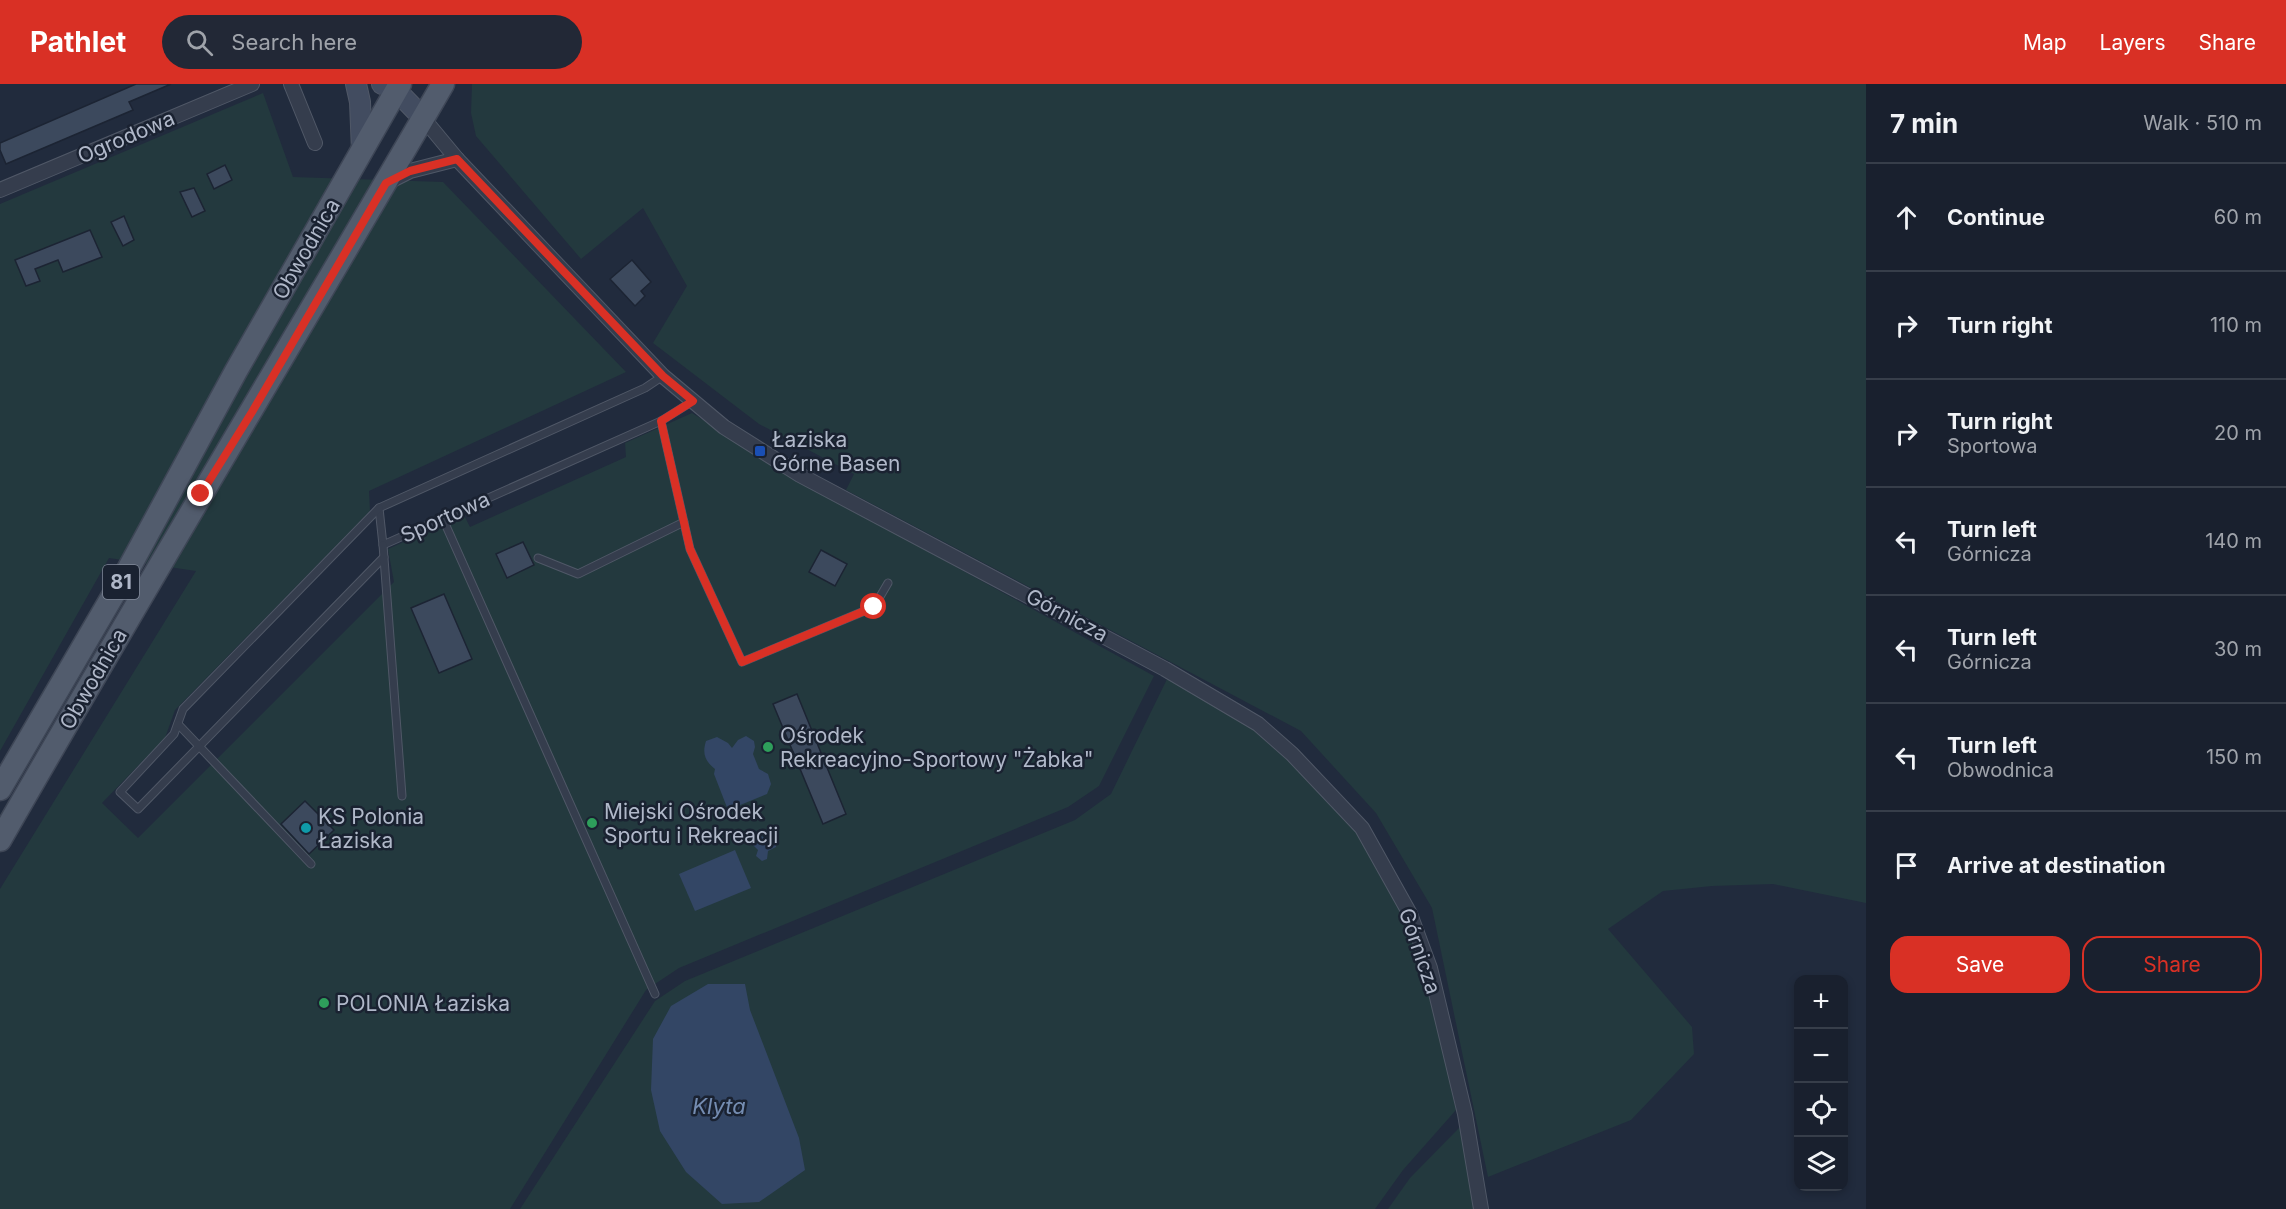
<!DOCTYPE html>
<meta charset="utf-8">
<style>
:root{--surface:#19202e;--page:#222836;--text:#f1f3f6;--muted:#9fa3aa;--line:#373e4a;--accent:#d93025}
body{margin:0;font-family:Inter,sans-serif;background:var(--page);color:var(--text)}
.controls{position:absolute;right:18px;bottom:18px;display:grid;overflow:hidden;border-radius:12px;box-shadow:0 3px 9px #0003}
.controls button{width:54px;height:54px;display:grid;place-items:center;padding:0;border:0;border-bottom:2px solid var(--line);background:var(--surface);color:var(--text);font:30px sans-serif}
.stop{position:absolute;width:18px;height:18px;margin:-14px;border:4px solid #d93025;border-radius:50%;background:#fff}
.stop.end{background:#d93025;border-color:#fff;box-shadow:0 2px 6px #0008}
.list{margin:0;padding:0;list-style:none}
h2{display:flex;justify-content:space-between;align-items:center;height:78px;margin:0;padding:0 24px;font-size:26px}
h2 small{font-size:20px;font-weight:400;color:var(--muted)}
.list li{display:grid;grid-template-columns:39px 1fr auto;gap:18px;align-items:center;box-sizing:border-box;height:108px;padding:0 24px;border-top:2px solid var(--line)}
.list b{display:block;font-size:22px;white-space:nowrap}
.list p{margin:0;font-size:20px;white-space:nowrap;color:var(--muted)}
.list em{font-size:20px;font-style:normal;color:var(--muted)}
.actions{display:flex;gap:12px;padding:18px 24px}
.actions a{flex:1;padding:14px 0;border:2px solid var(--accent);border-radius:18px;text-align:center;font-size:21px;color:var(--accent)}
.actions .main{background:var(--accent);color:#fff}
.icon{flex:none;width:33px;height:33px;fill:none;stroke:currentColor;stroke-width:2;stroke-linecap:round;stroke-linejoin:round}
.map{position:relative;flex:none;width:1866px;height:1125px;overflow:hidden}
header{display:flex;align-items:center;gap:36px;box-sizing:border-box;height:84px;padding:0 30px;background:var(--accent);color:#fff}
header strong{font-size:28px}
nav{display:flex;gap:33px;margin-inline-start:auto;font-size:21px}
.search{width:420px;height:54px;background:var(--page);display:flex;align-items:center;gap:15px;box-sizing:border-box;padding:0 21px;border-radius:33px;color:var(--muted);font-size:22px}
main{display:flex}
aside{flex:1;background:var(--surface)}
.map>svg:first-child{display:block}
.green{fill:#23393e}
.water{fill:#334665}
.building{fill:#3c495d;stroke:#1c2433;stroke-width:1.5}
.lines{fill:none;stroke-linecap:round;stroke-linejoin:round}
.lane-casing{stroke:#505867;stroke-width:9}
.street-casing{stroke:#505867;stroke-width:16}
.secondary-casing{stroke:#505867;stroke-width:22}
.primary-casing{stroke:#3e4656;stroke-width:25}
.lane{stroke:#353d4d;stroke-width:7}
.street{stroke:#353d4d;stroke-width:14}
.secondary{stroke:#424c60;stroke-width:20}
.primary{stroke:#525c6d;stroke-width:22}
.route{stroke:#d93025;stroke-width:8}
.transit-dot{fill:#1a4fb4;stroke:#1a2231;stroke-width:2}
.leisure-dot{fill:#2e9e5b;stroke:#1a2231;stroke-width:2}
.culture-dot{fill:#0f9aa8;stroke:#1a2231;stroke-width:2}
.labels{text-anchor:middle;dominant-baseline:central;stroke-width:5;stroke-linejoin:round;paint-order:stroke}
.shield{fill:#1a2231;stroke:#838b9b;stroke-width:1.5}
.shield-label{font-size:20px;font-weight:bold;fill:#b0b8c9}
.street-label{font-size:21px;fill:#b0b8c9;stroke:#1a2231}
.poi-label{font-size:21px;fill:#b0b8c9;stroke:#1a2231;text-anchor:start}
.water-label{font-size:22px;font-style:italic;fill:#758db2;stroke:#1a2231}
</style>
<header>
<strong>Pathlet</strong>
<div class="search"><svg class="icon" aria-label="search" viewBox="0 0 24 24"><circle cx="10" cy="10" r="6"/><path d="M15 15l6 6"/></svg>Search here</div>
<nav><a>Map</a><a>Layers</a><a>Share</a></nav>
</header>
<main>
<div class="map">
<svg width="1866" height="1125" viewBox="0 0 1866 1125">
<rect width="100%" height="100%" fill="#212b3d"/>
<g class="green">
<polygon points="472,0 1866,0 1866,819 1773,800 1712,802 1663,807 1608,845 1692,943 1694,970 1631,1036 1488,1093 1432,824 1376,729 1301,647 846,406 854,390 759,340 653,259 687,202 643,124 581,175 476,52 471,29"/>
<polygon points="263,9 293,93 443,98 626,288 369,407 370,427 175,626 165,654 102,719 138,754 394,498 388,465 464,431 470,443 626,373 625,359 692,329 800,397 1154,592 1099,702 1068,723 679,884 646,906 510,1125 0,1125 0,805 196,487 109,474 0,667 0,120"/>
<polygon points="1168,593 1288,661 1360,740 1414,832 1456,1026 1403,1086 1375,1125 520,1125 655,917 685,897 1075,736 1111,710"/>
<polygon points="1461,1042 1475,1125 1388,1125 1410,1094"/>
</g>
<g class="water">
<path d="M 746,652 L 754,657 L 755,663 L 753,670 L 759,685 L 768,690 L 771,700 L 767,710 L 728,726 L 714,690 L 715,685 C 705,677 702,670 706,657 L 717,653 L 728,659 L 732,664 L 738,656 Z"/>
<polygon points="759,750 767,756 772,753 777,757 776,763 768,767 767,775 762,777 756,772 758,766 750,758 751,753"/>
<polygon points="735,766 751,804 695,827 679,790"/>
<polygon points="708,900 745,900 750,926 799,1054 805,1086 759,1118 722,1120 686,1088 660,1047 651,1006 653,955 671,922"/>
</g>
<g class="building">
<polygon points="136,0 171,0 129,18 133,26 6,80 0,66 0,59"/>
<polygon points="225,81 232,96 214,105 207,90"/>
<polygon points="194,104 205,127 192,133 180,108"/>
<polygon points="124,132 134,156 123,162 111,138"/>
<polygon points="90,146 102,173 63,188 58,176 35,185 40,197 26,202 15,176"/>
<polygon points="632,176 651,198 641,207 645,212 635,222 610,195"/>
<polygon points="523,458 534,481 507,494 496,470"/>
<polygon points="821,466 847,480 835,502 809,488"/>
<polygon points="444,510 472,575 439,589 411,524"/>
<polygon points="797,610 846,730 823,740 773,620"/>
<polygon points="305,717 334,746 309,770 281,740"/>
</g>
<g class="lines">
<g class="lane-casing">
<g id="lane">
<polyline points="663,292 645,304 379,424 383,461 661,337 693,317"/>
<polyline points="661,337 690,465 742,578 874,523 888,499"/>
<polyline points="379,424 183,625 174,650 120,708 138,725 384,473"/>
<polyline points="443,435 655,910"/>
<polyline points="383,461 402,712"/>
<polyline points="538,474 578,490 684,438"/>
<polyline points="178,640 311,780"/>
</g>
</g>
<g class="street-casing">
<g id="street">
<polyline points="291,0 315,59"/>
<polyline points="423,34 457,75 663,292 724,343 800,391 1165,585 1258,640 1292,670 1362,744 1410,830 1430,884 1465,1030 1481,1125"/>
<polyline points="388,98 410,87 457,75"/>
<polyline points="0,106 252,0"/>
</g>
</g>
<g class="secondary-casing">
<g id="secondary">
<polyline points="356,0 360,18 362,67"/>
<polyline points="382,0 396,6 423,34"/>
</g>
</g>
<g class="primary-casing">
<g id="primary">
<polyline points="0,705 129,484 236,287 400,0"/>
<path d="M 0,756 C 145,503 296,253 443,0"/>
</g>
</g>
<use href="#lane" class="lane"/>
<use href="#street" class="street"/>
<use href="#secondary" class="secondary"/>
<use href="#primary" class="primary"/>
</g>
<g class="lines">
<polyline class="route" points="201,410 252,328 386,99 410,87 457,75 663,292 693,317 661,337 690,465 742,578 874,523"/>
</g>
<rect class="transit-dot" x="754" y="361" width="12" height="12" rx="3"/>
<g class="leisure-dot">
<circle cx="768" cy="663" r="6"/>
<circle cx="592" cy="739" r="6"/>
<circle cx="324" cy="919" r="6"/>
</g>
<circle class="culture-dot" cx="306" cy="744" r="6"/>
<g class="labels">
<rect class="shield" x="103" y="481" width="36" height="34" rx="4.5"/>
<g class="shield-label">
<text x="121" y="498">81</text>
</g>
<g class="street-label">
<text transform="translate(126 53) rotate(-23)">Ogrodowa</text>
<text transform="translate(306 165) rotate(-60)">Obwodnica</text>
<text transform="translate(445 433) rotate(-24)">Sportowa</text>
<text transform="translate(1067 531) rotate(28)">Górnicza</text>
<text transform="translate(93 595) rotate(-60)">Obwodnica</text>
<text transform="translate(1420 867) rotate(71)">Górnicza</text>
</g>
<g class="poi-label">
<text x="772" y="355">Łaziska<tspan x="772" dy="24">Górne Basen</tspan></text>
<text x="780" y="651">Ośrodek<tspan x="780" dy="24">Rekreacyjno-Sportowy "Żabka"</tspan></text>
<text x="604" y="727">Miejski Ośrodek<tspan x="604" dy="24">Sportu i Rekreacji</tspan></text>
<text x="318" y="732">KS Polonia<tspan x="318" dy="24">Łaziska</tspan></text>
<text x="336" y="919">POLONIA Łaziska</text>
</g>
<g class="water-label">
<text x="719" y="1022">Klyta</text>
</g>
</g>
</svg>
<div class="controls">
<button>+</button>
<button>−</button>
<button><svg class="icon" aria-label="locate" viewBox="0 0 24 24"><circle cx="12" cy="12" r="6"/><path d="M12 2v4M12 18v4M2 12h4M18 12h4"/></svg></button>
<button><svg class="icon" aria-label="layers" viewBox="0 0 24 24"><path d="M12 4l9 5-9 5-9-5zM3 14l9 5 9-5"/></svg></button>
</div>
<div class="stop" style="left:874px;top:523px"></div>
<div class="stop end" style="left:201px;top:410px"></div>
</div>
<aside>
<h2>7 min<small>Walk · 510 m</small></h2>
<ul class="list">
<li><svg class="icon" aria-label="ahead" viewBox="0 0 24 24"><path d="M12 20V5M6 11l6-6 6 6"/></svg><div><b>Continue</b></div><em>60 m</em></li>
<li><svg class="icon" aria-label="right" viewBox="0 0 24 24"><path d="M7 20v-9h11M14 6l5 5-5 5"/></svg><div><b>Turn right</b></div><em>110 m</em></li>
<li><svg class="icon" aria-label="right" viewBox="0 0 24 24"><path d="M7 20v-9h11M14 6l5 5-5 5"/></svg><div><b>Turn right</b><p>Sportowa</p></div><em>20 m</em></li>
<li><svg class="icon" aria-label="left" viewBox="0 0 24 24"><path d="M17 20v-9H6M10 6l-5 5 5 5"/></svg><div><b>Turn left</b><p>Górnicza</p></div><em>140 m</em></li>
<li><svg class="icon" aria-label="left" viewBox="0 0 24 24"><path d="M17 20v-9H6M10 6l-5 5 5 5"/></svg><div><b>Turn left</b><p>Górnicza</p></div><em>30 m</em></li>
<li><svg class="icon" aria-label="left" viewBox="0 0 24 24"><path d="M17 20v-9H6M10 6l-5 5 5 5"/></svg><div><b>Turn left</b><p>Obwodnica</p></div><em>150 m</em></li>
<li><svg class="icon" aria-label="arrive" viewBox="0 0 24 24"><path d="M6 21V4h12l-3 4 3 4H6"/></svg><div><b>Arrive at destination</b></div></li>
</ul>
<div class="actions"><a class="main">Save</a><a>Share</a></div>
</aside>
</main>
